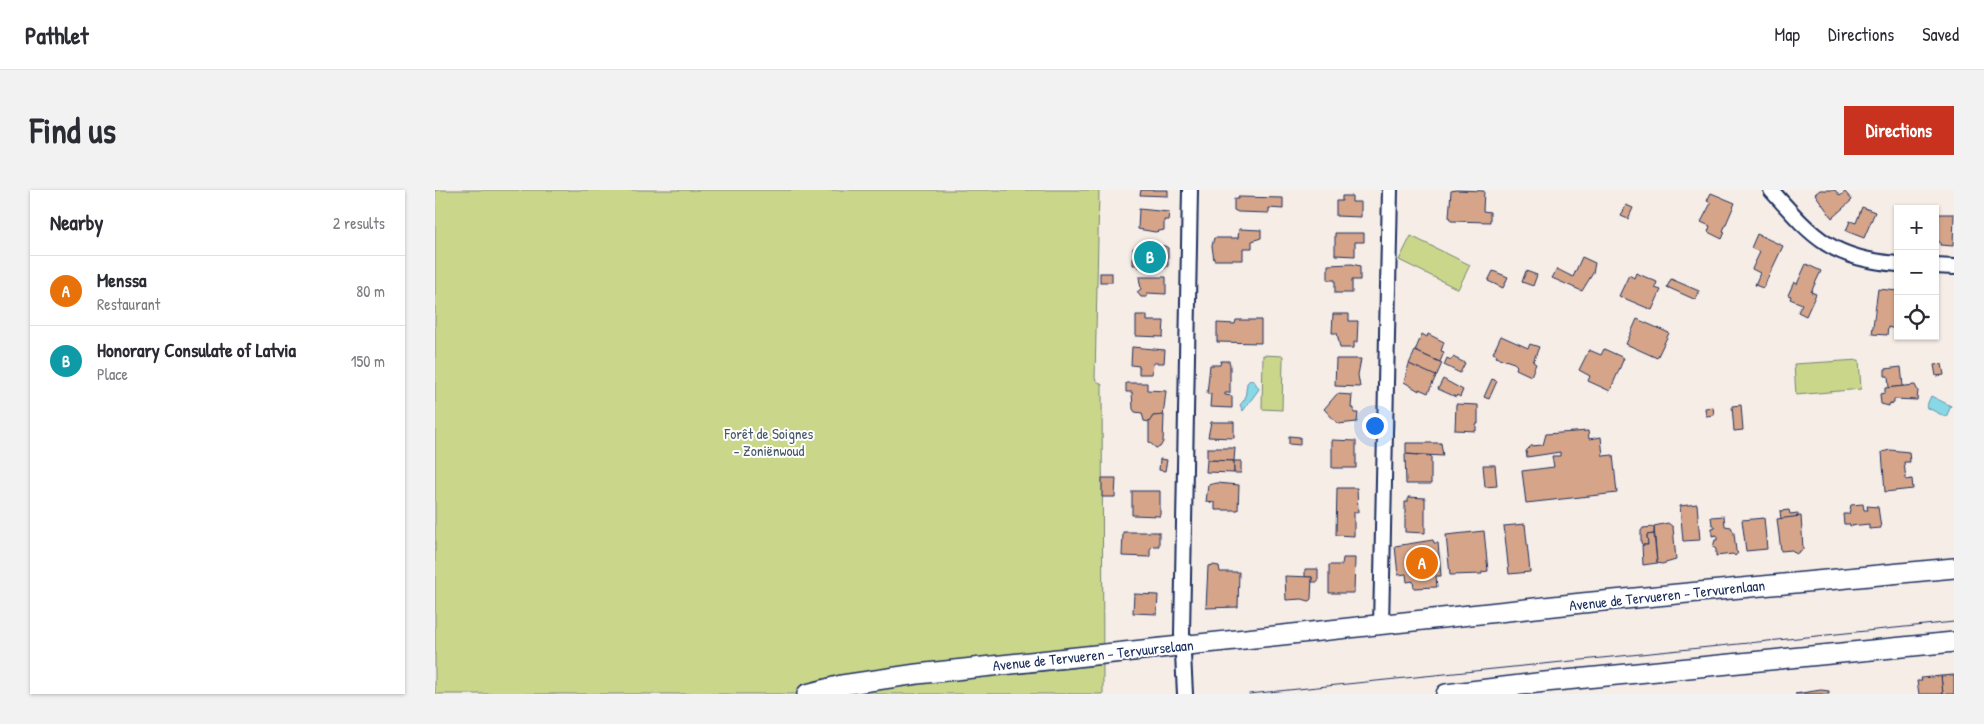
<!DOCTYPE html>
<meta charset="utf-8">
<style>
:root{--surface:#fff;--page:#f2f2f3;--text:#2b2b33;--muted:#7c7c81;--line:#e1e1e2;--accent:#c8321e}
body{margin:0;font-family:"Patrick Hand",sans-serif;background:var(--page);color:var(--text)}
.controls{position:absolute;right:15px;top:15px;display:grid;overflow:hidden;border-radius:0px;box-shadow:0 1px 4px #0004}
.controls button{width:45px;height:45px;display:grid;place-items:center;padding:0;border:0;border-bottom:1px solid var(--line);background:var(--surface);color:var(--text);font:25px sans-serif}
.you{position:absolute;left:939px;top:235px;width:18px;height:18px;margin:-12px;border:4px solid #fff;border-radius:50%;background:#1a73e8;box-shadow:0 0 0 8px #1a73e833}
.badge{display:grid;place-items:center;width:32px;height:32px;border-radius:50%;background:var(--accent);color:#fff;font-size:16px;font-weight:700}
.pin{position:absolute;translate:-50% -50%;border:2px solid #fff;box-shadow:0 1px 5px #0006}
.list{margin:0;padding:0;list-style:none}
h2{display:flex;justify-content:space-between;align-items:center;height:65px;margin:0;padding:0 20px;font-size:21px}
h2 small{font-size:16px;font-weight:400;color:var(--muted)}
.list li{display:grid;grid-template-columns:32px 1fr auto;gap:15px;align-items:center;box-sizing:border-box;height:70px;padding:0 20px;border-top:1px solid var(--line)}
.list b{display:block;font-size:19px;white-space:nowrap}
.list p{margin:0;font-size:16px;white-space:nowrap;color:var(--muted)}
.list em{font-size:16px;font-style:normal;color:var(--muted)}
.icon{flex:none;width:28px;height:28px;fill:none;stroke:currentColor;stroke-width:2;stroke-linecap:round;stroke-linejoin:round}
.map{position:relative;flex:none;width:1519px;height:504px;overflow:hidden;border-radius:0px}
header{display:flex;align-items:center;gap:30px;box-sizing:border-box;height:70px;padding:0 25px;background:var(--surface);border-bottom:1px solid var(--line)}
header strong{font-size:24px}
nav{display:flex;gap:28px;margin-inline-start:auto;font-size:18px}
.intro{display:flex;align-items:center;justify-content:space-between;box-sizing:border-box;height:120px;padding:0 30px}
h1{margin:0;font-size:35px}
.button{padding:12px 22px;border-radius:0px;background:var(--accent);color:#fff;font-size:18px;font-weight:700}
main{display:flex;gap:30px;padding:0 30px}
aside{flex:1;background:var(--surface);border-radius:0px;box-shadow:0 1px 4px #0004}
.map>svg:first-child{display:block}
.green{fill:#cad78b;stroke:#728374}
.water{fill:#89d8e6;stroke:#5d94b0}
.building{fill:#d6a589;stroke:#1b2f5e}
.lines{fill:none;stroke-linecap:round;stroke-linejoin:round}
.minor-casing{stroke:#1b2f5e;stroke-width:18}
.major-casing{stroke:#1b2f5e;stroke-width:22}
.minor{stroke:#fff;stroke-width:14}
.major{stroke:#fff;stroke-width:19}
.tram{stroke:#1b2f5e;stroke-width:1}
.labels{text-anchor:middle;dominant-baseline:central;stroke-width:4;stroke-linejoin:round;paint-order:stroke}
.park-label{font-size:15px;fill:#475969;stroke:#fff}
.street-label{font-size:15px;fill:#1b2f5e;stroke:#fff}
</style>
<header>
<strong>Pathlet</strong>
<nav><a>Map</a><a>Directions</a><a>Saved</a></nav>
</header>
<div class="intro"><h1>Find us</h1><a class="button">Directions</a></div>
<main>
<aside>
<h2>Nearby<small>2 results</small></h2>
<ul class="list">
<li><span class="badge" style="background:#e8710a">A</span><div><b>Menssa</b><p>Restaurant</p></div><em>80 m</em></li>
<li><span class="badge" style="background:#0f9aa8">B</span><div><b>Honorary Consulate of Latvia</b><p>Place</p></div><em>150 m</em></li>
</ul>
</aside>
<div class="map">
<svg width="1519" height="504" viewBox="0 0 1519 504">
<rect width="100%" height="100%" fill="#f7ede7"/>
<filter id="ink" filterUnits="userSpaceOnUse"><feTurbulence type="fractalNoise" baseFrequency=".02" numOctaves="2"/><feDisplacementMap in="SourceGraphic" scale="10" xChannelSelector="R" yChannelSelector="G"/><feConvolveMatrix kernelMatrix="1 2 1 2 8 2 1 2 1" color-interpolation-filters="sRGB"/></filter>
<g filter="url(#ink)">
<g class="green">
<polygon points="0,0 664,0 660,189 667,195 668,504 0,504"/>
<polygon points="976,46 1035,75 1023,99 964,70"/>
<polygon points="828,165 848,166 847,220 827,219"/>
<polygon points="1424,170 1426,199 1361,205 1359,174"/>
</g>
<g class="water">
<polygon points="815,190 819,191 824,199 808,221 805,215 810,209 812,193"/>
<polygon points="1496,206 1516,216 1511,227 1491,217"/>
</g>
<g class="building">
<polygon points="706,0 733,0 733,6 705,5"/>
<polygon points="1021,0 1049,1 1048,21 1055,22 1055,32 1016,31 1014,27 1016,1"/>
<polygon points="1385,0 1400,0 1405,6 1410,2 1417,10 1397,28 1380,4"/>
<polygon points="1276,3 1300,13 1288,41 1290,42 1287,49 1273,42 1275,36 1266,32 1276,13 1272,11"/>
<polygon points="907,6 917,6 917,12 926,12 926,27 901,26 901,11 907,11"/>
<polygon points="803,7 848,8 848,19 834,18 834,23 803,22 799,20 799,9 803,9"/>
<polygon points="1191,15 1198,18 1193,29 1186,26"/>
<polygon points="1427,17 1440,22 1429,48 1411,41 1415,31 1421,33"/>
<polygon points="704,19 734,22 733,30 729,30 729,40 720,42 703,39"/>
<polygon points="1501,24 1519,24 1518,56 1505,55 1505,52 1500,51"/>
<polygon points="804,39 826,40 826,48 817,51 817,58 808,58 808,70 779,70 777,56 779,48 803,48"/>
<polygon points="900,43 929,43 929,52 920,52 920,66 900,65"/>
<polygon points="1322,44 1348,56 1328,98 1320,95 1325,83 1317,79 1325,62 1316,58"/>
<polygon points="704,55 730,56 733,58 733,76 730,78 703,77 702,75 698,75 698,58 703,58"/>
<polygon points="1147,67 1160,73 1158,83 1147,101 1117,88 1122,79 1138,87"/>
<polygon points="917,74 925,76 925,90 917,90 917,103 900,103 900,90 893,90 893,75"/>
<polygon points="1371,74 1386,81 1376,102 1381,104 1371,126 1363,122 1367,114 1355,109 1356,106 1353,105 1359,92 1362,94"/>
<polygon points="1058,81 1073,87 1068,98 1053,91"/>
<polygon points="1091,81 1102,85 1098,96 1087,92"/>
<rect x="665" y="83" width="12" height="9"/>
<polygon points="1201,83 1222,92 1220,98 1226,100 1217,120 1184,106 1194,85 1199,88"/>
<polygon points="704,87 731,87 731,104 712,103 712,107 706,107 702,102 706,99"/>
<polygon points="1236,89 1264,101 1261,110 1232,97"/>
<polygon points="1443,99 1463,101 1463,140 1453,137 1452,145 1437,144"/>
<polygon points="898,124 914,124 914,131 923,131 922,152 919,152 919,158 905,158 902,143 897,143"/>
<polygon points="701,125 712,125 712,131 729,131 728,147 701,146"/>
<polygon points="1202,129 1234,143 1222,168 1191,154"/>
<polygon points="801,130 826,130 826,153 782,152 782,133 800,134"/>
<polygon points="987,144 992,147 993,144 1009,152 1006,161 1009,162 1005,172 980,161"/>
<polygon points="1066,146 1093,158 1095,154 1104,157 1098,172 1101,174 1096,186 1081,179 1082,176 1079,173 1061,167 1062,165 1058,163"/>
<polygon points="697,157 730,160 729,173 718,173 717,184 704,184 704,176 696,175"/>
<polygon points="1169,159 1189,168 1175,201 1153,191 1155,186 1144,180 1154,160 1166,165"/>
<polygon points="980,161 1007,173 1001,187 974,174"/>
<polygon points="1018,167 1030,173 1025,183 1009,175 1012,168 1016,170"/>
<polygon points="901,169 926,169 923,185 925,197 900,196"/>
<polygon points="786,171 794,171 795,175 795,203 790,203 790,205 797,206 797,218 775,217 776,204 772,204 775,175 785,175"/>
<polygon points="974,174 1001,186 993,203 984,199 984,201 969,192"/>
<polygon points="1507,174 1509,185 1501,186 1499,175"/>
<polygon points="1466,177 1468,196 1454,198 1453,186 1450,186 1450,179"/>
<polygon points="1008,189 1028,200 1025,207 1022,205 1021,207 1003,199"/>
<polygon points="1057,189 1062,191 1054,209 1049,207"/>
<polygon points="691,193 712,193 712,200 731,201 728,227 718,226 715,232 709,231 707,223 700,222 698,219 697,202 691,202"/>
<polygon points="1480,195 1483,201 1482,210 1459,209 1459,213 1454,214 1454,216 1446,214 1445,204 1450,203 1450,198"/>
<polygon points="902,204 917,205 916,218 919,218 919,223 923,223 922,232 903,234 889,219"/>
<polygon points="1021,214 1043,215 1043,234 1041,234 1041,241 1020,240"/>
<polygon points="1306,215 1308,240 1299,241 1297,216"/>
<polygon points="1278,217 1279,225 1271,226 1270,218"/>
<polygon points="729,225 728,252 725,257 721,258 714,252 714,232 718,226"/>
<polygon points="776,232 799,232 799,248 773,247"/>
<polygon points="1153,241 1154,249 1166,247 1168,266 1178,265 1182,303 1091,313 1087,281 1119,277 1117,266 1125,266 1125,262 1092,267 1091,261 1096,256 1108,255 1111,244"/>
<polygon points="854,246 865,247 865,255 854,254"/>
<polygon points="897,250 921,251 921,278 897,278"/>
<polygon points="971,253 1006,253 1008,266 971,264"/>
<polygon points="772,258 800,258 799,271 772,270"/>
<polygon points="1455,260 1474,262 1475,272 1469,272 1471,290 1477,289 1478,299 1450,302 1447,262"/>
<polygon points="970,264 996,266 996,294 971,294"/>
<polygon points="725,269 732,270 730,281 724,280"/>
<polygon points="772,270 799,271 799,283 771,282"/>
<rect x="799" y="271" width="7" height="12"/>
<polygon points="1048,275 1060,275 1062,296 1050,297"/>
<polygon points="667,288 681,288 680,307 667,307"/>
<polygon points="781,293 804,295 803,320 780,320 780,313 771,312 773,295"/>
<polygon points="902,298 922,298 923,322 919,322 919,346 901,345"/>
<polygon points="697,301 725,301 725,326 697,325"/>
<polygon points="973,307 990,308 990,343 970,342 970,312 973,312"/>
<polygon points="1262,314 1265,350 1248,351 1245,316"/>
<polygon points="1428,314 1429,320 1433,320 1432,316 1443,317 1446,338 1434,339 1434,334 1415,336 1415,334 1409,334 1408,324 1414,324 1416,315"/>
<polygon points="1354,320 1355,324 1363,323 1363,327 1346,329 1345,321"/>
<polygon points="1289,326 1290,336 1296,337 1299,343 1301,361 1303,363 1300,366 1298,364 1281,366 1281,359 1278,357 1280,350 1282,350 1282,345 1277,346 1277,338 1281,337 1277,334 1276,327"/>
<polygon points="1366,326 1368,359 1361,364 1357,360 1346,361 1342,329"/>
<polygon points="1329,328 1332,359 1311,361 1307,330"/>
<polygon points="1233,333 1238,337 1241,370 1227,374 1222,373 1219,336"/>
<polygon points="1090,334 1095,382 1074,384 1069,336"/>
<polygon points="1219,337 1219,344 1212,345 1213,355 1208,355 1206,353 1206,341 1208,338"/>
<polygon points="1049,341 1053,381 1047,382 1047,384 1015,385 1011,345"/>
<polygon points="688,342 724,342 724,356 718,356 715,359 715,367 687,366"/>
<polygon points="1219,344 1222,373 1208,375 1207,355 1213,355 1212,345"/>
<polygon points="998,350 999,353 1003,353 1006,386 1001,386 1002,397 979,398 978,391 972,392 971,384 963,385 960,356"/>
<polygon points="908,368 920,368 919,403 894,403 894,375 907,375"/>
<polygon points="778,375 784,376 785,382 804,382 803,417 771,418 773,376"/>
<polygon points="870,379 883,379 883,392 877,392 877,387 870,387"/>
<polygon points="850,386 877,387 876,409 874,411 867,409 851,410"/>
<polygon points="699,404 723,405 722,424 698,423"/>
<polygon points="1519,485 1519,504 1508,504 1506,486"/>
<polygon points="1506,486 1508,504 1484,504 1482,491 1487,491 1486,488"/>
<polygon points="1386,500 1394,501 1394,504 1360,504"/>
</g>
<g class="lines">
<g class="minor-casing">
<g id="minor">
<path d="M 1336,0 C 1378,47 1396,69 1463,74"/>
<polyline points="1500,76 1519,77"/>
<polyline points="946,436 955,0"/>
<polyline points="750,504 747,444 755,0"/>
</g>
</g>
<g class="major-casing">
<g id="major">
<polyline points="372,504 407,495 482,484 1147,413 1519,378"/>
<polyline points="1011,504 1110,492 1519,452"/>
</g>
</g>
<use href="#minor" class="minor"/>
<use href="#major" class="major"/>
<polyline class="tram" points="814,504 1519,432"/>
</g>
</g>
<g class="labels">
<g class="park-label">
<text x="334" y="243">Forêt de Soignes<tspan x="334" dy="17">- Zoniënwoud</tspan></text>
</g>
<g class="street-label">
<text transform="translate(1232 405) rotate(-6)">Avenue de Tervueren - Tervurenlaan</text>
<text transform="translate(658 465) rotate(-6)">Avenue de Tervueren - Tervuurselaan</text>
</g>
</g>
</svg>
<div class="controls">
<button>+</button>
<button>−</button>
<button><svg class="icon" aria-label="locate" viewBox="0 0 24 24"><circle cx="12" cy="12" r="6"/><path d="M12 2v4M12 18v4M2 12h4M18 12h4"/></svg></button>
</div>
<div class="you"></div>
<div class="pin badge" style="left:987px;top:373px;background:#e8710a">A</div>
<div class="pin badge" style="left:715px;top:67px;background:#0f9aa8">B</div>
</div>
</main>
